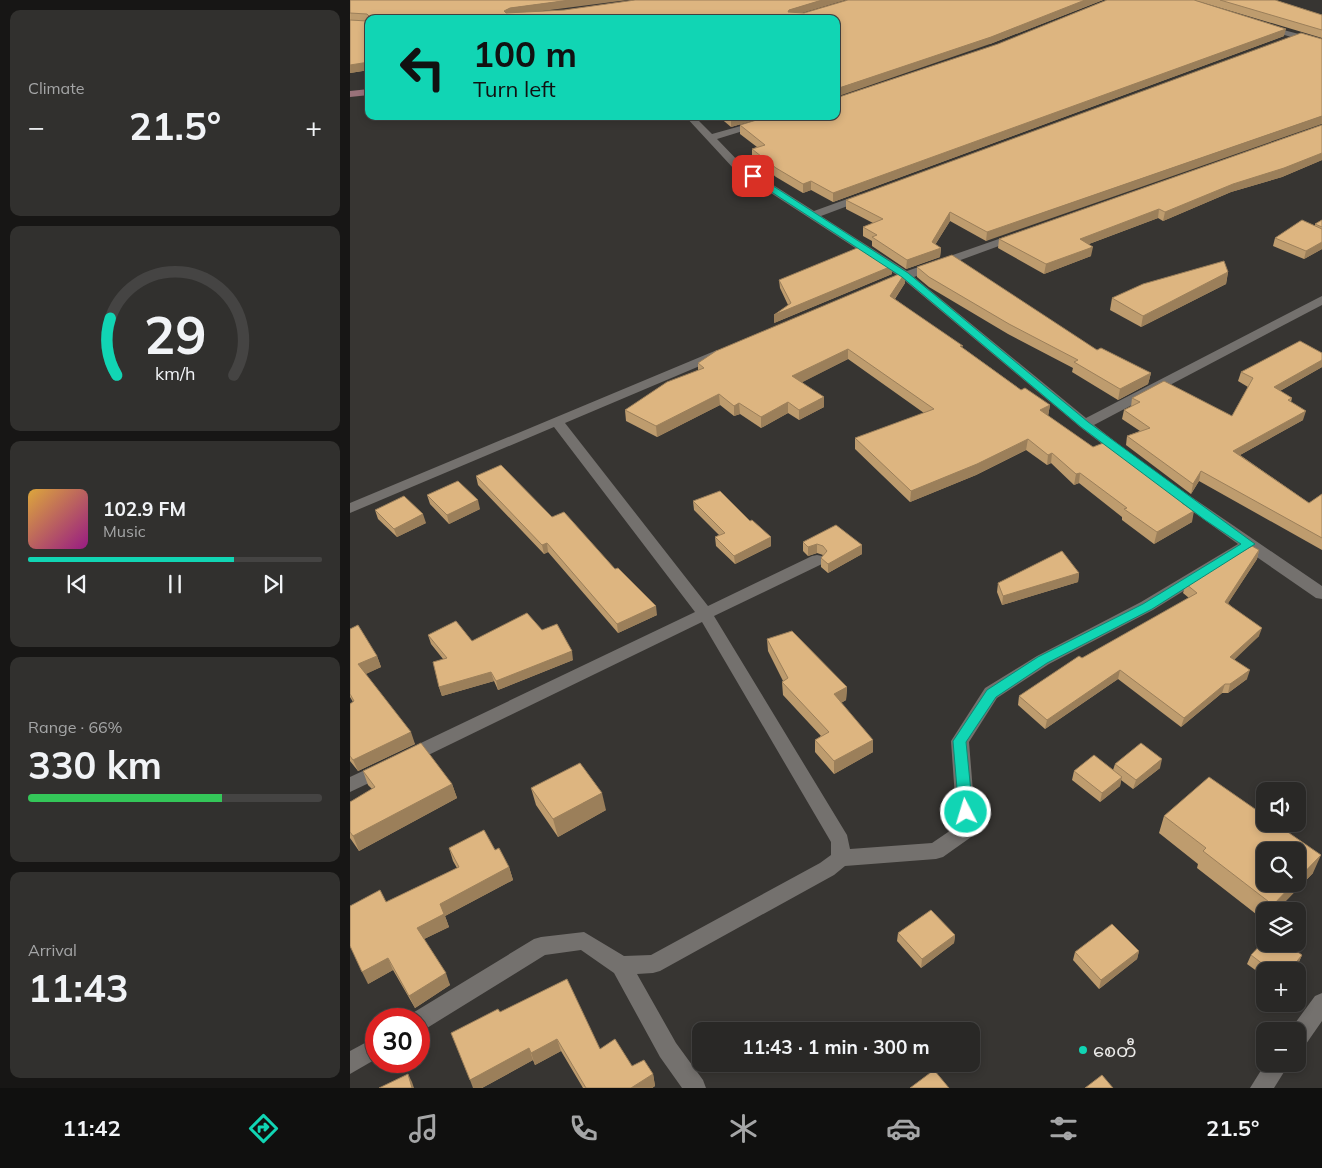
<!DOCTYPE html>
<meta charset="utf-8">
<style>
:root{--surface:#292826;--page:#31302e;--text:#f1f3f6;--muted:#a5a6a7;--line:#454443;--accent:#11d5b4}
body{margin:0;font-family:Mulish,"Noto Sans Myanmar",sans-serif;background:var(--page);color:var(--text);height:100vh;display:flex;flex-direction:column;font-size:19px;white-space:nowrap}
*{box-sizing:border-box;margin:0}
p{font-size:16px;color:var(--muted)}
.icon{flex:none;width:28px;height:28px;fill:none;stroke:currentColor;stroke-width:2;stroke-linecap:round;stroke-linejoin:round}
.map{position:relative;flex:1;overflow:hidden}
.sheet{display:flex;flex-direction:column;gap:10px;padding:10px;background:#171615;width:350px}
.sheet>*{flex:none}
.top-card{position:absolute;left:15px;top:15px;width:475px;height:105px;border-radius:10px;box-shadow:0 2px 8px #0003,0 0 0 1px var(--line);background:#11d5b4;color:#111;overflow:hidden}
.tools{position:absolute;left:906px;top:782px;display:grid;gap:10px}
.tools a{display:grid;place-items:center;width:50px;height:50px;border-radius:10px;background:var(--surface);box-shadow:0 2px 8px #0003,0 0 0 1px var(--line);font-size:25px}
.speed{position:absolute;left:15px;top:1008px;display:flex;gap:10px;font-size:25px;font-weight:700;text-align:center}
.speed>*{display:grid;place-content:center;width:65px;height:65px;border-radius:50%;background:var(--surface);box-shadow:0 2px 8px #0003,0 0 0 1px var(--line);line-height:1}
.speed .limit{border:8px solid #d22;background:#fff;color:#111}
.pin{position:absolute;display:grid;place-items:center;width:42px;height:42px;color:#fff;margin:-21px;border-radius:10px;box-shadow:0 2px 8px #0006}
.me{position:absolute;width:55px;margin:-28px;rotate:355deg;stroke-linejoin:round;filter:drop-shadow(0 0 4px #0008)}
.turn{display:flex;align-items:center;gap:18px;height:105px;padding:0 25px;font-size:22px}
.turn .icon{width:65px;height:65px;stroke-width:2.5}
.turn b{display:block;font-size:35px;line-height:42px}
.big{font-size:38px;font-weight:700;line-height:1.1}
.sheet .tile{flex:1;display:flex;flex-direction:column;justify-content:center;gap:8px;min-width:0;padding:0 18px;border-radius:10px;background:var(--page)}
.sheet .dial{align-items:center;gap:0}
.dial svg{height:130px;overflow:visible;fill:none;stroke:var(--line);stroke-width:7;stroke-linecap:round;text-anchor:middle}
.dial text{fill:var(--text);stroke:none}
.song{display:flex;align-items:center;gap:15px}
.cover{width:60px;height:60px;border-radius:8px;background:linear-gradient(135deg,hsl(40 70% 55%),hsl(310 70% 35%))}
.played{height:5px;border-radius:2px;background:linear-gradient(90deg,var(--accent) 70%,var(--line) 70%)}
.keys{display:flex;justify-content:space-around;direction:ltr}
.heat{display:flex;justify-content:space-between;align-items:center;font-size:28px;direction:ltr}
.charge{height:8px;border-radius:4px;background:linear-gradient(90deg,#34c759 66%,var(--line) 0)}
.trip{position:absolute;left:342px;top:1022px;width:288px;height:50px;border-radius:10px;background:var(--surface);box-shadow:0 2px 8px #0003,0 0 0 1px var(--line);font-weight:700;line-height:50px;text-align:center}
.menu{display:flex;height:80px;justify-content:space-around;align-items:center;background:#10100f;color:var(--muted)}
.menu .icon{width:35px;height:35px}
.menu .current{color:var(--accent)}
.menu b{font-size:22px;color:var(--text)}
main{display:flex;flex:1;min-height:0}
.map>svg:first-child{display:block}
</style>
<main>
<section class="sheet">
<div class="tile"><p>Climate</p>
<div class="heat"><a>−</a><b class="big">21.5°</b><a>+</a></div>
</div>
<div class="tile dial"><svg viewBox="0 0 100 80">
<path d="M14 69A42 42 0 1 1 86 69"/>
<path d="M14 69A42 42 0 0 1 10 34" stroke="#11d5b4"/>
<text x="50" y="56" font-size="32" font-weight="700">29</text>
<text x="50" y="72" font-size="11">km/h</text>
</svg></div>
<div class="tile">
<div class="song"><i class="cover"></i><div><b>102.9 FM</b><p>Music</p></div></div>
<div class="played"></div>
<div class="keys"><svg class="icon" aria-label="previous" viewBox="0 0 24 24"><path d="M18 5L8 12l10 7zM5 5v14"/></svg><svg class="icon" aria-label="pause" viewBox="0 0 24 24"><path d="M8 5v14M16 5v14"/></svg><svg class="icon" aria-label="next" viewBox="0 0 24 24"><path d="M6 5l10 7-10 7zM19 5v14"/></svg></div>
</div>
<div class="tile"><p>Range · 66%</p><b class="big">330 km</b><div class="charge"></div></div>
<div class="tile"><p>Arrival</p><b class="big">11:43</b></div>
</section>
<div class="map">
<svg width="972" height="1088" viewBox="0 0 972 1088">
<rect width="100%" height="100%" fill="#373532"/>
<g fill="none" stroke-linecap="round" stroke-linejoin="round">
<!-- street -->
<g fill="#74716e" fill-rule="evenodd">
<polygon points="914,25 972,40 972,46 914,29"/>
<polygon points="335,116 344,116 362,134 426,116 441,116 367,139 392,165 464,211 511,194 519,194 520,196 519,198 471,216 557,271 663,234 671,234 672,236 671,238 564,277 736,418 968,298 972,296 972,305 744,425 780,453 778,456 768,456 730,427 554,280 536,286 532,285 530,283 532,281 547,275 384,169"/>
<polygon points="367,350 373,354 371,357 215,423 358,606 462,556 467,555 472,556 475,560 472,564 364,616 497,835 500,849 582,843 607,826 601,741 635,688 687,656 791,602 888,544 814,491 812,488 814,485 824,485 972,586 972,599 966,598 898,551 803,610 699,664 647,698 619,742 626,829 624,835 593,857 586,859 495,866 484,875 310,971 303,973 287,974 326,1043 353,1080 356,1088 332,1088 310,1057 264,973 231,950 195,955 77,1028 69,1031 69,1019 59,1019 61,1014 184,939 191,937 234,932 274,956 301,955 470,863 481,855 481,842 352,622 64,762 58,764 52,762 49,757 52,752 345,612 204,427 0,513 0,503"/>
<polygon points="32,762 38,764 41,769 38,774 0,792 0,777"/>
<polygon points="972,993 972,1021 956,1044 948,1047 948,1031 940,1031 940,1030 965,996"/>
<polygon points="26,1037 26,1059 0,1074 0,1051"/>
<polygon points="915,1064 939,1064 924,1088 900,1088"/>
</g>
<!-- secondary -->
<polygon fill="#99727a" fill-rule="evenodd" points="19,89 19,95 0,97 0,91"/>
</g>
<!-- wall -->
<g fill="#be9c6e">
<polygon points="0,0 188,12 454,13 498,0 753,0 640,44 486,19 19,19 19,70 0,73"/>
<polygon points="757,0 925,0 972,15 972,38 844,0 934,36 483,202 461,190 453,193 426,177 402,157 402,149 407,147 390,134 390,125 486,116 648,44"/>
<polygon points="972,39 636,241 600,221 585,245 591,248 590,257 556,269 522,246 522,241 513,236 513,227 523,223 496,209 496,200"/>
<polygon points="368,116 418,116 381,127"/>
<polygon points="972,125 972,160 932,177 881,192 813,221 808,218 739,244 741,256 694,274 648,248 649,239"/>
<polygon points="972,220 972,249 954,259 923,246 925,238 965,226 965,224"/>
<polygon points="542,266 542,274 424,323 438,305 430,288 429,280"/>
<polygon points="567,267 747,350 801,373 798,384 768,400 722,372 723,368 658,334 579,287 567,277"/>
<polygon points="878,272 876,284 791,327 760,310 762,298"/>
<polygon points="555,273 555,283 545,299 671,390 700,405 698,416 743,447 834,504 842,522 804,544 772,520 772,517 729,483 724,485 701,463 697,465 676,450 626,475 560,502 505,449 505,438 574,413 498,359 452,382 474,407 449,420 438,413 411,428 390,414 384,416 370,405 307,437 276,421 275,410 348,370 348,363"/>
<polygon points="972,353 972,367 930,391 942,398 941,402 953,420 890,455 959,503 972,494 972,550 849,481 841,494 776,445 777,436 790,431 772,419 774,410 781,407 782,398 882,416 898,387 888,381 891,372"/>
<polygon points="126,476 202,517 265,569 307,615 268,633 198,552 194,554 128,485"/>
<polygon points="77,495 130,509 99,524 80,504"/>
<polygon points="343,501 400,521 421,537 421,546 385,564 366,546 365,537 369,535 344,510"/>
<polygon points="25,510 76,523 47,537 28,519"/>
<polygon points="453,542 512,545 512,554 478,573 471,567 471,558 473,555 467,553 458,556 453,551"/>
<polygon points="909,550 907,559 878,603 909,636 884,659 897,679 878,693 872,693 831,727 768,679 695,729 668,705 669,696 732,658 839,598 833,593 836,584"/>
<polygon points="729,573 728,582 652,605 647,592 648,583"/>
<polygon points="0,629 27,656 31,667 15,674 65,744 8,771 0,761 0,704 3,702 0,697"/>
<polygon points="192,630 223,660 148,690 144,681 92,696 89,687 93,659 81,644 78,635 122,641"/>
<polygon points="417,639 497,687 496,700 491,703 523,752 484,774 465,752 465,740 471,736 433,695 432,682 433,681 418,651"/>
<polygon points="765,764 810,768 783,789 771,780 770,786 750,802 722,780 724,771 763,770"/>
<polygon points="13,771 102,784 107,798 9,851 0,838 0,802 22,789 18,785"/>
<polygon points="181,788 256,810 208,837 186,805"/>
<polygon points="814,816 963,873 926,911 915,911 915,921 847,868 848,864 809,833"/>
<polygon points="99,848 145,850 159,867 163,880 95,916 99,927 74,939 100,985 65,1008 43,970 18,984 36,902 107,868 103,861"/>
<polygon points="548,933 605,935 604,943 571,968 547,941"/>
<polygon points="789,951 787,959 749,989 723,960 725,952"/>
<polygon points="901,955 952,955 948,964 942,971 915,971 915,977 897,964"/>
<polygon points="150,1012 250,1049 282,1066 303,1074 305,1086 302,1088 233,1088 211,1051 185,1065 183,1060 132,1088 123,1088"/>
</g>
<!-- shaded-wall -->
<g fill="#9b7f5a">
<polygon points="220,0 278,0 161,15 155,19 154,11 160,8"/>
<polygon points="472,0 496,0 439,17 438,12 439,10"/>
<polygon points="735,0 753,0 640,44 486,97 486,89"/>
<polygon points="936,29 934,36 483,202 483,193"/>
<polygon points="19,62 19,70 0,73 0,65"/>
<polygon points="388,116 418,116 381,127 381,118"/>
<polygon points="972,116 972,124 636,241 637,232"/>
<polygon points="972,153 972,160 932,177 881,192 813,221 815,212 883,184"/>
<polygon points="461,181 461,190 453,193 453,184"/>
<polygon points="809,209 808,218 728,248 730,239"/>
<polygon points="600,212 600,221 581,251 591,248 590,257 556,269 557,260 582,242"/>
<polygon points="972,242 972,249 954,259 956,251"/>
<polygon points="743,247 741,256 694,274 696,264"/>
<polygon points="542,266 542,274 424,323 424,315"/>
<polygon points="878,272 876,284 791,327 793,316"/>
<polygon points="555,273 555,283 540,306 540,296"/>
<polygon points="498,349 498,359 443,387 442,376"/>
<polygon points="972,360 972,367 921,396 924,387"/>
<polygon points="801,373 798,384 768,400 770,389"/>
<polygon points="369,394 370,405 307,437 306,426"/>
<polygon points="474,397 474,407 449,420 449,410"/>
<polygon points="438,402 438,413 411,428 411,417"/>
<polygon points="389,403 390,414 384,416 384,406"/>
<polygon points="700,405 698,416 690,410"/>
<polygon points="956,411 953,420 881,460 883,451"/>
<polygon points="678,439 676,450 626,475 560,502 561,491"/>
<polygon points="702,453 701,463 697,465 698,455"/>
<polygon points="851,471 849,481 841,494 843,484"/>
<polygon points="730,473 729,483 724,485 726,474"/>
<polygon points="836,495 834,506 832,503"/>
<polygon points="128,500 130,509 99,524 97,515"/>
<polygon points="844,511 842,522 804,544 807,532"/>
<polygon points="73,514 76,523 47,537 44,529"/>
<polygon points="421,537 421,546 385,564 384,556"/>
<polygon points="197,543 198,552 194,554 192,545"/>
<polygon points="467,544 467,553 458,556 458,547"/>
<polygon points="512,545 512,554 478,573 478,564"/>
<polygon points="909,550 907,559 873,611 875,602"/>
<polygon points="729,573 728,582 652,605 653,596"/>
<polygon points="306,606 307,615 268,633 267,624"/>
<polygon points="912,628 909,636 878,666 880,657"/>
<polygon points="222,651 223,660 148,690 146,681"/>
<polygon points="27,656 31,667 12,676 8,664"/>
<polygon points="770,670 768,679 695,729 697,720"/>
<polygon points="900,670 897,679 878,693 880,684"/>
<polygon points="141,672 144,681 92,696 89,687"/>
<polygon points="875,684 872,693 831,727 834,718"/>
<polygon points="497,687 496,700 484,707 484,694"/>
<polygon points="61,732 65,744 8,771 3,760"/>
<polygon points="523,740 523,752 484,774 484,761"/>
<polygon points="812,759 810,768 783,789 786,780"/>
<polygon points="772,777 770,786 750,802 752,793"/>
<polygon points="102,784 107,798 9,851 3,836"/>
<polygon points="252,793 256,810 208,837 203,819"/>
<polygon points="971,855 963,873 926,911 920,911 923,905 943,884 948,884 948,879"/>
<polygon points="159,867 163,880 95,916 99,927 72,940 67,928 90,904"/>
<polygon points="605,935 604,943 571,968 572,959"/>
<polygon points="789,951 787,959 749,989 751,980"/>
<polygon points="952,955 948,964 942,971 939,971"/>
<polygon points="38,958 43,970 18,984 12,972"/>
<polygon points="96,973 100,985 65,1008 59,996"/>
<polygon points="207,1039 211,1051 185,1065 181,1053"/>
<polygon points="179,1048 183,1060 132,1088 123,1088 120,1080"/>
<polygon points="58,1074 62,1082 64,1088 62,1088"/>
<polygon points="303,1074 305,1086 302,1088 281,1088"/>
</g>
<!-- building -->
<g fill="#ddb580" stroke="#9b7f5a">
<polygon points="0,0 220,0 160,8 154,11 156,13 214,10 285,0 472,0 439,10 438,12 454,13 498,0 735,0 641,37 486,89 486,19 19,19 19,62 0,65 0,20 17,21 19,16 17,14 0,13"/>
<polygon points="757,0 844,0 936,29 483,193 461,181 453,184 426,168 402,149 415,145 390,125 420,116 486,116 486,98 648,44"/>
<polygon points="870,0 925,0 972,15 972,30"/>
<polygon points="951,33 972,39 972,116 637,232 600,212 582,242 591,248 557,260 522,237 527,235 513,227 533,219 496,200"/>
<polygon points="378,116 388,116 381,118"/>
<polygon points="972,125 972,153 934,168 883,184 815,212 809,209 730,239 743,247 696,264 649,239"/>
<polygon points="952,220 972,229 972,242 956,251 925,238"/>
<polygon points="972,220 972,227 965,224"/>
<polygon points="512,246 542,266 424,315 441,303 429,280"/>
<polygon points="602,255 747,350 751,348 801,373 770,389 724,362 728,360 659,324 579,277 567,267"/>
<polygon points="874,261 878,272 793,316 762,298 793,284"/>
<polygon points="554,272 555,273 540,296 613,346 610,346 671,390 675,388 700,405 690,410 743,447 761,440 836,495 832,503 844,511 807,532 774,509 777,508 730,473 726,474 702,453 698,455 678,439 627,464 561,491 505,438 584,409 498,349 442,376 474,397 449,410 438,402 411,417 389,403 384,406 369,394 306,426 275,410 317,382 354,368 348,363 366,351"/>
<polygon points="950,341 972,353 972,360 924,387 942,398 938,400 956,411 883,451 959,503 972,494 972,538 851,471 843,484 777,436 800,428 774,410 790,402 782,398 814,381 882,416 903,378 891,372"/>
<polygon points="151,465 202,517 214,512 265,569 268,568 306,606 267,624 197,543 192,545 126,476"/>
<polygon points="108,481 128,500 97,515 77,495"/>
<polygon points="370,491 400,521 402,520 421,537 384,556 365,537 375,533 343,501"/>
<polygon points="54,496 73,514 44,529 25,510"/>
<polygon points="486,525 512,545 478,564 471,558 477,551 473,546 467,544 458,547 453,542"/>
<polygon points="902,546 909,550 875,602 912,628 880,657 900,670 880,684 875,684 834,718 770,670 697,720 669,696 729,656 732,658 847,593 836,584"/>
<polygon points="712,551 729,573 653,596 648,583"/>
<polygon points="177,613 192,630 207,624 222,651 146,681 141,672 89,687 83,662 97,658 78,635 106,621 122,641"/>
<polygon points="8,625 27,656 8,664 61,732 3,760 0,756 0,704 4,701 0,694 0,629"/>
<polygon points="442,631 497,687 484,694 523,740 484,761 465,740 479,732 432,682 438,678 417,639"/>
<polygon points="71,743 102,784 3,836 0,832 0,802 25,787 13,771"/>
<polygon points="791,743 812,759 786,780 765,764"/>
<polygon points="744,755 772,777 752,793 724,771"/>
<polygon points="230,763 252,793 203,819 181,788"/>
<polygon points="859,777 915,816 915,824 926,824 971,855 948,879 948,851 915,851 915,884 943,884 923,905 853,851 856,848 814,816"/>
<polygon points="134,830 145,850 149,848 159,867 90,904 94,914 67,928 96,973 59,996 38,958 12,972 0,946 0,906 30,890 36,902 109,867 99,848"/>
<polygon points="581,910 605,935 572,959 548,933"/>
<polygon points="762,924 789,951 751,980 725,952"/>
<polygon points="915,940 915,944 936,944 952,955 939,971 922,971 901,955"/>
<polygon points="217,979 250,1049 265,1039 282,1066 294,1060 303,1074 281,1088 236,1088 207,1039 181,1053 179,1048 120,1080 101,1033 148,1009 150,1012"/>
<polygon points="584,1070 599,1088 560,1088"/>
<polygon points="58,1074 62,1088 29,1088"/>
<polygon points="752,1075 763,1088 735,1088"/>
</g>
<!-- route -->
<polygon fill="#11d5b4" stroke="#0b8a75" points="400,175 406,175 558,273 738,422 905,544 802,609 697,663 646,697 616,742 623,812 621,816 616,817 611,816 609,812 603,741 637,690 688,657 793,604 891,544 855,520 731,427 552,277 400,178"/>
<!-- markers -->
<circle fill="#11d5b4" stroke="#373532" stroke-width="2" cx="733" cy="1050" r="5"/>
<g text-anchor="middle" dominant-baseline="central" stroke-width="5" stroke-linejoin="round" paint-order="stroke">
<!-- near-poi labels -->
<g font-size="18" fill="#ebeae8" stroke="#373532" text-anchor="start">
<text x="743" y="1050">စေတီ</text>
</g>
</g>
</svg>
<div class="tools">
<a><svg class="icon" aria-label="sound" viewBox="0 0 24 24"><path d="M4 9h4l5-4v14l-5-4H4zM17 9q2 3 0 6"/></svg></a>
<a><svg class="icon" aria-label="search" viewBox="0 0 24 24"><circle cx="10" cy="10" r="6"/><path d="M15 15l6 6"/></svg></a>
<a><svg class="icon" aria-label="layers" viewBox="0 0 24 24"><path d="M12 4l9 5-9 5-9-5zM3 14l9 5 9-5"/></svg></a>
<a>+</a>
<a>−</a>
</div>
<div class="speed"><div class="limit">30</div></div>
<div class="pin" style="left:403px;top:176px;background:#d93025"><svg class="icon" aria-label="arrive" viewBox="0 0 24 24"><path d="M6 21V4h12l-3 4 3 4H6"/></svg></div>
<svg class="me" style="left:616px;top:812px" viewBox="-20 -20 40 40"><circle r="17" fill="#11d5b4" stroke="#fff" stroke-width="3"/><path d="M0-11L8 9 0 5-8 9z" fill="#fff"/></svg>
<div class="trip">11:43 · 1 min · 300 m</div>
<div class="top-card">
<div class="turn"><svg class="icon" aria-label="left" viewBox="0 0 24 24"><path d="M17 20v-9H6M10 6l-5 5 5 5"/></svg><div><b>100 m</b>Turn left</div></div>
</div>
</div>
</main>
<nav class="menu">
<b>11:42</b>
<svg class="icon current" aria-label="directions" viewBox="0 0 24 24"><path d="M12 3l9 9-9 9-9-9zM9 14v-3h6M13 9l2 2-2 2"/></svg>
<svg class="icon" aria-label="music" viewBox="0 0 24 24"><path d="M9 18V5l10-2v13"/><circle cx="6" cy="18" r="3"/><circle cx="16" cy="16" r="3"/></svg>
<svg class="icon" aria-label="phone" viewBox="0 0 24 24"><path d="M5 4h4l2 5-3 2q2 4 5 5l2-3 5 2v4C11 20 4 13 5 4z"/></svg>
<svg class="icon" aria-label="climate" viewBox="0 0 24 24"><path d="M12 3v18M4 7l16 10M4 17L20 7"/></svg>
<svg class="icon" aria-label="car" viewBox="0 0 24 24"><path d="M5 17H2v-5l4-1 3-4h7l3 4 3 1v5h-3M9 17h6M6 11h13"/><circle cx="7" cy="17" r="2"/><circle cx="17" cy="17" r="2"/></svg>
<svg class="icon" aria-label="filters" viewBox="0 0 24 24"><path d="M4 7h16M4 17h16"/><circle cx="9" cy="7" r="2"/><circle cx="15" cy="17" r="2"/></svg>
<b>21.5°</b>
</nav>
